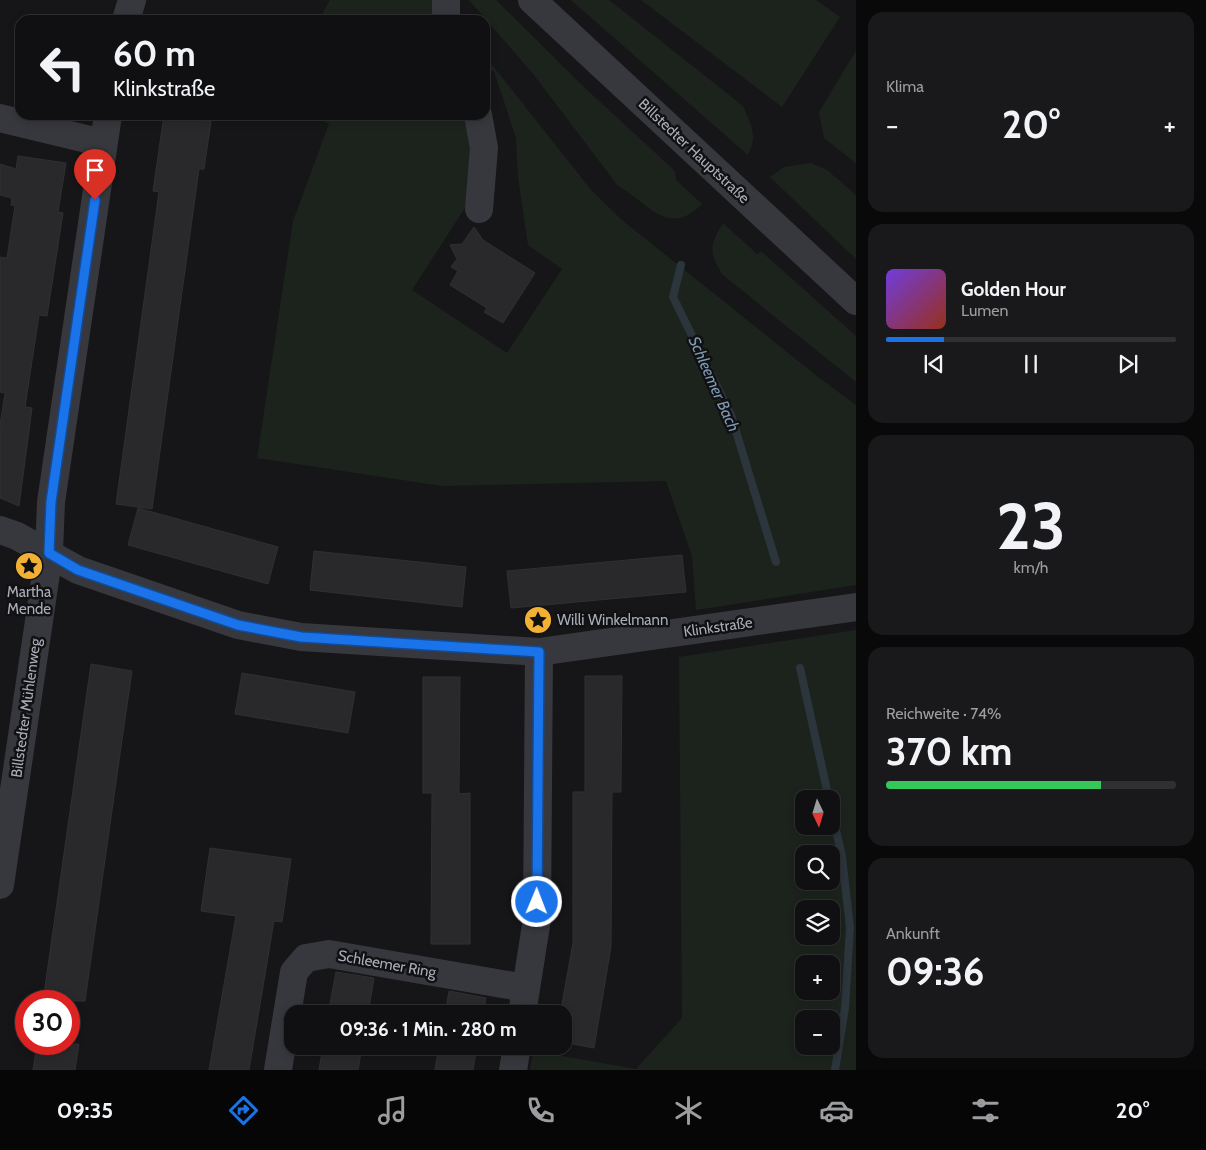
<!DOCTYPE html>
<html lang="de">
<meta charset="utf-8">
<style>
:root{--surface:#101012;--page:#19191b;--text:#f1f3f6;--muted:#9c9d9f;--line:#303032;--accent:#1a73e8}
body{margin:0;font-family:Cabin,sans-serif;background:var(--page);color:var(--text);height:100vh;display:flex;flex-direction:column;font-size:19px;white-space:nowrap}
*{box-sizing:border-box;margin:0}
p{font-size:16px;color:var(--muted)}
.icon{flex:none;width:28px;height:28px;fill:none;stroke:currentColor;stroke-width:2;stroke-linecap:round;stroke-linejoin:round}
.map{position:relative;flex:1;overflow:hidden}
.panel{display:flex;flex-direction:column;gap:12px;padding:12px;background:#09090a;width:350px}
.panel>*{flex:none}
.top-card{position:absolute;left:15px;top:15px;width:475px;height:105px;border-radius:15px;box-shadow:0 2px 8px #0003,0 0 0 1px var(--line);background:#101012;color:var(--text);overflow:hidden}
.needle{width:32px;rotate:176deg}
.fabs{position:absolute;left:795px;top:790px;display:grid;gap:10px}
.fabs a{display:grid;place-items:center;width:45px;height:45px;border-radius:10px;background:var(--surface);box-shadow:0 2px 8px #0003,0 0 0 1px var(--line);font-size:25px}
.speed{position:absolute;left:15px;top:990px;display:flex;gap:10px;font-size:25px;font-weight:700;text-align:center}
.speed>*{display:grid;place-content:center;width:65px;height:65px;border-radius:50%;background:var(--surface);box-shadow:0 2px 8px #0003,0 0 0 1px var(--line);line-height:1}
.speed .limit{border:8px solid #d22;background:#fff;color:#111}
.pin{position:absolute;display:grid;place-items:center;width:42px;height:42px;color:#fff;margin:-51px -21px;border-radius:50% 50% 50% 0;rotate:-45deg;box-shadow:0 0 5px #0007}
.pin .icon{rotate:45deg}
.me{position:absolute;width:55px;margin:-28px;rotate:1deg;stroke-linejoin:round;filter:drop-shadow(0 0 4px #0008)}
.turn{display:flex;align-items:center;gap:18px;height:105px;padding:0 15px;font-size:22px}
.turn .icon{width:65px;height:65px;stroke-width:2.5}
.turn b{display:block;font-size:35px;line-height:42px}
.big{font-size:38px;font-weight:700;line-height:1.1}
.panel .tile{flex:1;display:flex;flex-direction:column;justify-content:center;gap:8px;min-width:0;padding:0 18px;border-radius:15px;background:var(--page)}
.panel .dial{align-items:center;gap:0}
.dial b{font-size:65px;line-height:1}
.song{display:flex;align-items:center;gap:15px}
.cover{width:60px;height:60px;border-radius:8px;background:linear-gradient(135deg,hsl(260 70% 55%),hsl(10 70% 35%))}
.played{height:5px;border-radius:2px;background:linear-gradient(90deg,var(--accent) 20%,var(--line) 20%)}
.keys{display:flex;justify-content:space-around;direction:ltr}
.heat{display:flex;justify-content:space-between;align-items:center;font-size:28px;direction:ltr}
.charge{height:8px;border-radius:4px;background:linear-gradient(90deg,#34c759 74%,var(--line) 0)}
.trip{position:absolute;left:284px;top:1005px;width:288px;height:50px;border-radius:15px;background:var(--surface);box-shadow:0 2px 8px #0003,0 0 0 1px var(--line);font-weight:700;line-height:50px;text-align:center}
.menu{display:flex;height:80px;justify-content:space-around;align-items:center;background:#060607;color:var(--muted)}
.menu .icon{width:35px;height:35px}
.menu .on{color:var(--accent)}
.menu b{font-size:22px;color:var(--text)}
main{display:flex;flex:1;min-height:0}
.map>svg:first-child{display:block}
</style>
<main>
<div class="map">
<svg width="856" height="1070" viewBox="0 0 856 1070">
<rect width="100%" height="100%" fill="#161618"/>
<!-- green -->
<g fill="#1c231d" fill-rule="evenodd">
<polygon points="330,0 437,0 438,20 319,20"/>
<path d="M469 0H496L586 89 675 171 676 180 702 204C668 239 648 202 618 186L534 75Z"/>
<path d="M571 0H609L743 106C751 125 758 135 748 155Z"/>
<polygon points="641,0 816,0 840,17 782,107"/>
<polygon points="856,51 856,163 824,138 819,112"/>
<polygon points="485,56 592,191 622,220 822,380 856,405 856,585 696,610 692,556 666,481 442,486 257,458 293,221 329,124 313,115 464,115 472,139 470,200 412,290 507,353 562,269 528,245 518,177 516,138 494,71 485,69"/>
<polygon points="811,163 827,170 856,195 856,259 770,177 784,167"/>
<path d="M723 223 757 254 762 252 856 336V382L723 275C708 252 710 245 723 223Z"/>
<path d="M856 630V1070H530L533 1051 636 1069 682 1018 679 657ZM804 799H831V826H804ZM804 854H831V881H804ZM804 909H831V936H804ZM804 964H831V991H804ZM804 1019H831V1046H804Z"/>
</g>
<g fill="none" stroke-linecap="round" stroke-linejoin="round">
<!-- stream -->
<g stroke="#2c353c" stroke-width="8">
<polyline points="681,265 673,297 731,415 776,562"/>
<polyline points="800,668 829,799"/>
<polyline points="831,808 842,857 850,928 845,1008 835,1070"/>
</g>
</g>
<!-- building -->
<g fill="#29292c" stroke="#303034">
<polygon points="164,115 207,115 206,121 211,121 204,169 199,169 152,509 116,504 159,192 153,191"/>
<polygon points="18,156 66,163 58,212 63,213 47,316 39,315 25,407 32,408 19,506 0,498 0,425 5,393 0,392 0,257 7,258 15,206 11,205 12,198 0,195 0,164 16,169"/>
<polygon points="474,227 483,240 535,273 503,323 484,312 487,308 450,285 458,271 451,267 457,259 450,245 462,244"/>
<polygon points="138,508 278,547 268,584 128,545"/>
<polygon points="314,551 466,567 462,607 310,590"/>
<polygon points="682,555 686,592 511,608 507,571"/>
<polygon points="91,664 132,671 124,726 85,1001 43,1001"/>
<polygon points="242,673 355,692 348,733 235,714"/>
<polygon points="585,676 622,676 621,792 612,792 611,947 594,1048 562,1042 562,1004 573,943 573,792 585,792"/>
<polygon points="423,677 460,677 459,794 470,793 470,944 431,944 432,793 423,793"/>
<polygon points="210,848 291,859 282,922 274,921 249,1070 209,1070 236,916 201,911"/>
<polygon points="336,972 374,978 368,1014 328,1014"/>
<polygon points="449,991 486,998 483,1014 445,1014"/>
<polygon points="37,1044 79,1044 75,1070 33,1070"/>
<polygon points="323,1046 362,1046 358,1070 319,1070"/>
<polygon points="439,1046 477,1046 473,1070 435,1070"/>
</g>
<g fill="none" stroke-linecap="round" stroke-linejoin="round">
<!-- minor -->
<g stroke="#37383d" stroke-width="28">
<polyline points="446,0 446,20"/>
<polyline points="532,0 856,301"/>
<polyline points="126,20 132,0"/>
<polyline points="478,115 484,148 479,209"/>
<polyline points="0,118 103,143"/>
<polyline points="0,530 17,536 78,570 238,625 301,637 539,652 856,607"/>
<polyline points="0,885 49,553 51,502 108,115"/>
<polyline points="522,1014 537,919 539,652"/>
<polyline points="278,1070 294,972 306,958 329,954 525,988"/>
<polyline points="513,1070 517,1046"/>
</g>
</g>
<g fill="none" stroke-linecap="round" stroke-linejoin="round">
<defs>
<polyline id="route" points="95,200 51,502 49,553 78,570 238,625 301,637 539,652 537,902"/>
</defs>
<!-- route casing -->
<use href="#route" stroke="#114b97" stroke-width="12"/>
<!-- route -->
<use href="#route" stroke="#1a73e8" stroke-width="9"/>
</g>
<!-- icons -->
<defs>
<symbol id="sight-disc" viewBox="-11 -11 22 22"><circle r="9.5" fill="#f2b134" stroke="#111113"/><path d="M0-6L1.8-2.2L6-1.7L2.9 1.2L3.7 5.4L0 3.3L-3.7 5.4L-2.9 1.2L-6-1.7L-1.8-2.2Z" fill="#111"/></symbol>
</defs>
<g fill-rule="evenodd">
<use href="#sight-disc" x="13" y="550" width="32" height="32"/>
<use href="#sight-disc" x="522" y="604" width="32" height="32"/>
</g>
<g text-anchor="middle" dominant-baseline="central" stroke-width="5" stroke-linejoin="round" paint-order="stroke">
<!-- street labels -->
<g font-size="15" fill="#a8adb8" stroke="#111113">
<text transform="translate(694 151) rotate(43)">Billstedter Hauptstraße</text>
<text transform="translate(718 627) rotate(-8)">Klinkstraße</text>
<text transform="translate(26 708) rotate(-82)">Billstedter Mühlenweg</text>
<text transform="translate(387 964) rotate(10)">Schleemer Ring</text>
</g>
<!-- poi labels -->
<g font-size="15" fill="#a8adb8" stroke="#111113">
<text x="29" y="592">Martha<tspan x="29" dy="17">Mende</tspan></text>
<text x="557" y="620" text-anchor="start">Willi Winkelmann</text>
</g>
<!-- water labels -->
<g font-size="16" font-style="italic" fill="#7f9bb3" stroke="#111113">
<text transform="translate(714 384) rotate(66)">Schleemer Bach</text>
</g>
</g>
</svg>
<div class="fabs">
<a><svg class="needle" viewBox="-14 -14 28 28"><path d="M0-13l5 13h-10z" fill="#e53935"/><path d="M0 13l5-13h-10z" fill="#9c9d9f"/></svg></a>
<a><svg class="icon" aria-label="search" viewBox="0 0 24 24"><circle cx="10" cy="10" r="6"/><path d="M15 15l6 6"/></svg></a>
<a><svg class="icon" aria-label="layers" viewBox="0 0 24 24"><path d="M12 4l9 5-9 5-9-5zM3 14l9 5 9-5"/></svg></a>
<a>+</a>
<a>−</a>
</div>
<div class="speed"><div class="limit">30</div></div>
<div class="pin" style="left:95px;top:200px;background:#d93025"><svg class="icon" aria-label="arrive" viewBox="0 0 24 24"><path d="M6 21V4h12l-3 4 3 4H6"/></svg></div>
<svg class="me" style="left:537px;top:902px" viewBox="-20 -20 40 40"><circle r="17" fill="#1a73e8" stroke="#fff" stroke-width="3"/><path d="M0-11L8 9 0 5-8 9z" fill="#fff"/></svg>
<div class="trip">09:36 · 1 Min. · 280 m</div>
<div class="top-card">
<div class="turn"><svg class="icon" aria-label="left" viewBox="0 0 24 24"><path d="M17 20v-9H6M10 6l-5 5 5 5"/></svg><div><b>60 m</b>Klinkstraße</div></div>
</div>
</div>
<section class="panel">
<div class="tile"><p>Klima</p>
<div class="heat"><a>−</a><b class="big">20°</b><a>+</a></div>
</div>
<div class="tile">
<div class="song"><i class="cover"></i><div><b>Golden Hour</b><p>Lumen</p></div></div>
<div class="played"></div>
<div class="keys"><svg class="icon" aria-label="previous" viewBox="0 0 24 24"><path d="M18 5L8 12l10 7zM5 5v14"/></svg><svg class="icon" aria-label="pause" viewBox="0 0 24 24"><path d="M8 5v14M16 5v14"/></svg><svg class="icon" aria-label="next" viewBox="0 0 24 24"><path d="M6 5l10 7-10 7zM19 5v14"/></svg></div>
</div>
<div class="tile dial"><b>23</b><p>km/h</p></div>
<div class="tile"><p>Reichweite · 74%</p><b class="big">370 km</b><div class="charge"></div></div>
<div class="tile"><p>Ankunft</p><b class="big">09:36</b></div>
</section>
</main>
<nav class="menu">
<b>09:35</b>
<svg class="icon on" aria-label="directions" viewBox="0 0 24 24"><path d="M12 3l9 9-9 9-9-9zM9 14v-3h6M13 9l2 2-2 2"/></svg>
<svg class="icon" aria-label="music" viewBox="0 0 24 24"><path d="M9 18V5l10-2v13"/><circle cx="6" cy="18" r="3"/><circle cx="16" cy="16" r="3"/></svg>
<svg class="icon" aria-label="phone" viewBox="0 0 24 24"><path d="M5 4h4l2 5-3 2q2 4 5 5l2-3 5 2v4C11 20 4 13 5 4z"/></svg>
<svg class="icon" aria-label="climate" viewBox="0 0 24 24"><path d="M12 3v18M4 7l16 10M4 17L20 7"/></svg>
<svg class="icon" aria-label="car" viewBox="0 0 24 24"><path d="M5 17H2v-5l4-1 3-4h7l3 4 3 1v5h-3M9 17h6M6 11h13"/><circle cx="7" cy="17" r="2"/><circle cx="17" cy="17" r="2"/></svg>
<svg class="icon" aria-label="filters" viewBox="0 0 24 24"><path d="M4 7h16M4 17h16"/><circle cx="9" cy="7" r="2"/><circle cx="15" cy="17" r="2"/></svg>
<b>20°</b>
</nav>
